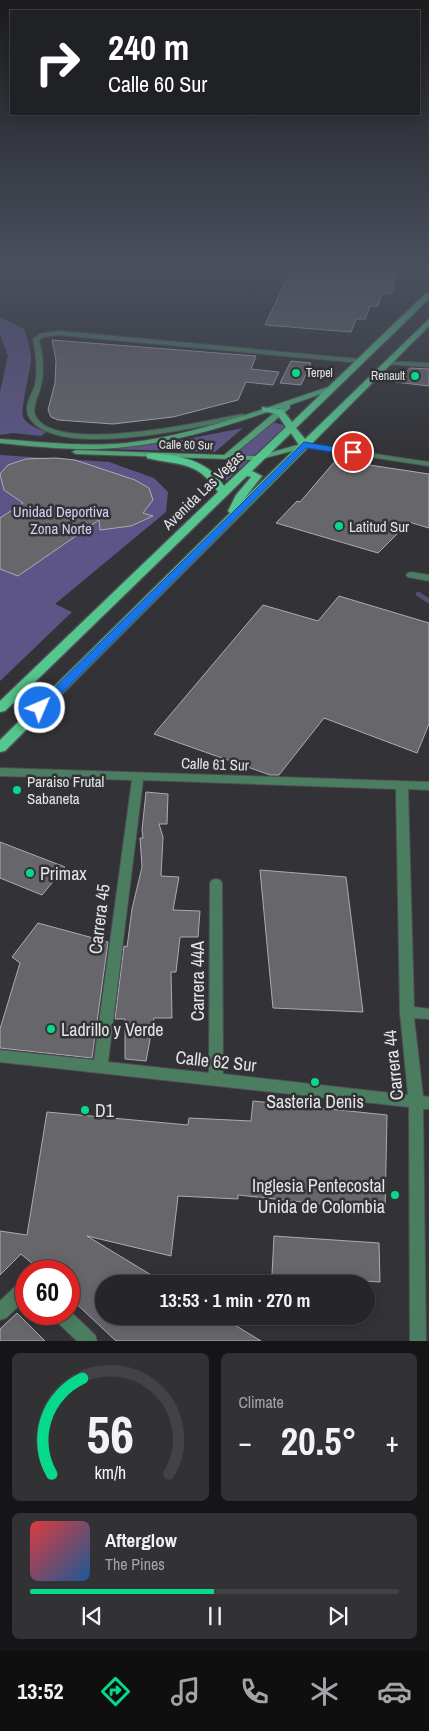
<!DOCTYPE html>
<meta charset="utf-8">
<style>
:root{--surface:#262629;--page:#323235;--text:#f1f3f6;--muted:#a4a5a8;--line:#424346;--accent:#07d98b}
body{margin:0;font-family:"Archivo Narrow",sans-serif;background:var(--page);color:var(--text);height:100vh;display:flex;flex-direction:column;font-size:19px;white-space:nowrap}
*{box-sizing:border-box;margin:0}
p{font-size:16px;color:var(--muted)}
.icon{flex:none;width:28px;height:28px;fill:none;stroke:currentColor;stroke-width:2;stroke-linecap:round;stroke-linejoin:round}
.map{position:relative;height:1341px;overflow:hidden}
.panel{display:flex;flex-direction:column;gap:12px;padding:12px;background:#151517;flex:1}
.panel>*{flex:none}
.guide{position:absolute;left:10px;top:10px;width:410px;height:105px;border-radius:0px;box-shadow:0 2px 12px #0003,0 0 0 1px var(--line);background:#202124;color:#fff;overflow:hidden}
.speed{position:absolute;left:15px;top:1260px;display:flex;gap:10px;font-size:25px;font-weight:700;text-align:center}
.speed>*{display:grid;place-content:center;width:65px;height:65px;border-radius:50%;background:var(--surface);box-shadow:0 2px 12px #0003,0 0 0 1px var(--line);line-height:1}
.speed .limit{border:8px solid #d22;background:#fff;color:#111}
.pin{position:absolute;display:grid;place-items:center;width:42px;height:42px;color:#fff;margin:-21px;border:2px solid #fff;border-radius:50%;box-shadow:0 1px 5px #0007}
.me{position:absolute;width:55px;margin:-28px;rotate:45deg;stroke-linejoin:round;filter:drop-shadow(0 0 4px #0008)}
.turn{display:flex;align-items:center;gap:18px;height:105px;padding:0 15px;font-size:22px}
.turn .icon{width:65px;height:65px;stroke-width:2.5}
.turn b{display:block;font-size:35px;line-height:42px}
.big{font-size:38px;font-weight:700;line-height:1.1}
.panel .widget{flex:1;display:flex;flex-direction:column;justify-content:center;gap:8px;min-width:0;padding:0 18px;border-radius:8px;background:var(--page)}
.panel .dial{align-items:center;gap:0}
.dial svg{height:130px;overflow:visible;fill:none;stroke:var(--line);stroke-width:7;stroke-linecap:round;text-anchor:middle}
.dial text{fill:var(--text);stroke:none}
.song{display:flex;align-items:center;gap:15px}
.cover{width:60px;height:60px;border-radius:8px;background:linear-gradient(135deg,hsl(0 70% 55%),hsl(210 70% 35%))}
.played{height:5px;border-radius:2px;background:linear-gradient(90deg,var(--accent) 50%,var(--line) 50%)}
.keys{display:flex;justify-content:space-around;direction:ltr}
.heat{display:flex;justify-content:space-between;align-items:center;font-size:28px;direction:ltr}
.panel .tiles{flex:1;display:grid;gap:12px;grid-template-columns:1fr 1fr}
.widget:last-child{grid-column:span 2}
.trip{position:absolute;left:95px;top:1275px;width:280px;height:50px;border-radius:25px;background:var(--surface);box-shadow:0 2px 12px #0003,0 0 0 1px var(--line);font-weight:700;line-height:50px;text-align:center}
.tab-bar{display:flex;height:80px;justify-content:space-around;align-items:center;background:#0f0f10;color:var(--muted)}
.tab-bar .icon{width:35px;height:35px}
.tab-bar .on{color:var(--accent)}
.tab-bar b{font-size:22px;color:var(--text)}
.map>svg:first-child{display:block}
</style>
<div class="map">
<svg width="429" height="1341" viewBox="0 0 429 1341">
<rect width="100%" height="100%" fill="#333337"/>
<!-- green -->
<g fill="#5d5587">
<path d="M0 317 24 329C27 339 31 349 31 360 30 372 20 412 23 417 27 425 39 429 46 432L41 436 13 433 0 435V392L8 356 0 335Z"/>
<polygon points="272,422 287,426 226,481 219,469"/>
<polygon points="243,428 215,452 106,449 172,442"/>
<polygon points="0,455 109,462 154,478 168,492 166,512 55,604 72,612 0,681"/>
</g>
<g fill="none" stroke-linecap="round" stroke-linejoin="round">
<!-- stream -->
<polyline stroke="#594d74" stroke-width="4.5" points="418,594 429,601"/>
</g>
<!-- building -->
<g fill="#67666b" stroke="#acabb1">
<polygon points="292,268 380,268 398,269 391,294 382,293 378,306 370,306 365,319 356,319 351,332 265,325"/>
<polygon points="52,340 256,356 251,369 279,372 273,385 246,382 238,400 173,417 113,424 58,420 51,417 48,410 55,383 56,360"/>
<polygon points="291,361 311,363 301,385 280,383"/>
<polygon points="410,368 429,369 429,386 395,382"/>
<polygon points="56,458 75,460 135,480 149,488 153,500 143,513 153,516 131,526 100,530 99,520 18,576 0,569 0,518 23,503 4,490 0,474 8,465 26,459"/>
<polygon points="336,460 429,474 429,528 409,522 378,553 276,523 297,501 300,502"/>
<polygon points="339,596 429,623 429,724 417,753 324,718 279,775 270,775 154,734 263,605 318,621"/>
<polygon points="146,792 168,794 167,824 159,824 163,837 161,876 179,877 173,910 200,911 198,937 180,937 176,972 171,972 172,1018 154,1018 146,1061 125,1059 125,1019 115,1019 124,946 127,947 132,909 142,867 140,838 143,838 142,830"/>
<polygon points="0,842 65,867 42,895 0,878"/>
<polygon points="260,870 346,877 363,1012 273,1008"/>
<polygon points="38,923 108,942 92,1058 0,1048 0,1029 20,963 12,957"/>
<polygon points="253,1101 387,1115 385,1211 238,1195 238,1199 178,1196 171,1256 87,1236 166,1284 104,1284 104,1316 220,1316 261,1341 116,1341 69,1297 69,1271 41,1271 21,1254 0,1275 0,1231 27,1235 47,1112 188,1125 189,1118 251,1121"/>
<polygon points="274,1236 379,1243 380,1282 272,1275"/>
<polygon points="17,1313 45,1341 0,1341 0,1329"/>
</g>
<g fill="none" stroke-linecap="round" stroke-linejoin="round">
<defs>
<g id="minor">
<path d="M59 331 360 359 363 361 360 363 59 335 44 337 39 340C43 355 45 373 40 389 38 397 32 407 35 415 53 456 207 421 242 414L246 416 242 418C200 427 54 461 29 417 23 407 32 394 35 385 38 370 36 354 33 339L40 334Z"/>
<polygon points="386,361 429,363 429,367 384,364 383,363"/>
<polygon points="301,443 429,462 429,466 304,447 301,447"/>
<polygon points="411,572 429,575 429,581 408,577 406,575 408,573"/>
<path d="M0 768 429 782V790L408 789 414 1007 429 1009V1019L414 1018 423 1096 429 1097V1109H423L426 1341H410L409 1107 0 1062V1050L94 1060 132 780 0 776ZM143 780 396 789 400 1012 408 1095 223 1074 222 883 220 880 216 879 212 880 210 883 209 1073 108 1062Z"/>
<polygon points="26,1280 26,1299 6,1318 0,1320 0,1301 20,1282"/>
<polygon points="69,1310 95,1335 97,1341 77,1341 55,1320 53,1314 69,1314"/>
</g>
<path id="secondary" d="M328 387 335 389 290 405V408L233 455 258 456 304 443H307V447L258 460 76 454 72 452 76 450 224 455 280 408C229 425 178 442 125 447 84 452 41 447 0 443V439C42 442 84 447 126 443 196 435 262 409 328 387Z"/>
<path id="primary" d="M426 293H429V299L296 428 305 439 429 319V326L5 751 0 752V740L230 513 228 511 236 495 251 477 247 476 5 711 0 712V701L218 492C197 460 179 466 147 458V454C153 453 160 454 167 455 191 458 211 465 224 486L286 427 277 414 262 411V407L283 410 292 422ZM291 433 299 445 244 499 262 476 252 471Z"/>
</defs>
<!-- minor casing -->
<use href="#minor" stroke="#4f4f53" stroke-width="2"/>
<!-- secondary casing -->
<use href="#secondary" stroke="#4f4f53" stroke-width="2"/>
<!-- primary casing -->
<use href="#primary" stroke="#4f4f53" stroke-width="3"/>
<!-- minor -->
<use href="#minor" fill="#4b7d61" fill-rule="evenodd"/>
<!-- secondary -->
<use href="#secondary" fill="#52a67a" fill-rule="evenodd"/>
<!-- primary -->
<use href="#primary" fill="#55c68d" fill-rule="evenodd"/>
</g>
<!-- sky -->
<linearGradient id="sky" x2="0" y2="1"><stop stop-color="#1c1c1e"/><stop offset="0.59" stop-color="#4a505e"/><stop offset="1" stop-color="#4a505e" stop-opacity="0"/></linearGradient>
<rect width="429" height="456" fill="url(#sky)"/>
<!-- route -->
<polygon fill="#1a73e8" stroke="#114b97" points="304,442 353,450 357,452 353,455 306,448 44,711 36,711 36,706"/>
<!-- markers -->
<g fill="#07d98b" stroke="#333337" stroke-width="2">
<circle cx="296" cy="373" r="5"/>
<circle cx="415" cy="376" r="5"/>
<circle cx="339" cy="526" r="5"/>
<circle cx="17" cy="790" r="5"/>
<circle cx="30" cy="873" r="5"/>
<circle cx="51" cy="1029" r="5"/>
<circle cx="315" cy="1082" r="5"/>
<circle cx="85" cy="1110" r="5"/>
<circle cx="395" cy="1195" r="5"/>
</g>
<g text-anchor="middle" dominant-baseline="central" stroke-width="5" stroke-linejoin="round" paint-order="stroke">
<!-- far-poi labels -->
<g font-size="12" fill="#e5e5e8" stroke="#333337" text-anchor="start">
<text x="306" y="373">Terpel</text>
<text x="405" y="376" text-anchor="end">Renault</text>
</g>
<!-- far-street labels -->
<g font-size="12" fill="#e5e5e8" stroke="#333337">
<text transform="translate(186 445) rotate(1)">Calle 60 Sur</text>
</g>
<!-- street labels -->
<g font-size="15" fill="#e5e5e8" stroke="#333337">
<text transform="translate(203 490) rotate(-44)">Avenida Las Vegas</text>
<text transform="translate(215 764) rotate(2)">Calle 61 Sur</text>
</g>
<!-- park labels -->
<g font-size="15" fill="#d3cff4" stroke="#333337">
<text x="61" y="511">Unidad Deportiva<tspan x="61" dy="17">Zona Norte</tspan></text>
</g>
<!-- poi labels -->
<g font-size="15" fill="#e5e5e8" stroke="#333337" text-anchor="start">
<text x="349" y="526">Latitud Sur</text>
<text x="27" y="781">Paraiso Frutal<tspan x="27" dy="17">Sabaneta</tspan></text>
</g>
<!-- near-poi labels -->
<g font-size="18" fill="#e5e5e8" stroke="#333337" text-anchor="start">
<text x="40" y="873">Primax</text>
<text x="61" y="1029">Ladrillo y Verde</text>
<text x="315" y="1101" text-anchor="middle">Sasteria Denis</text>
<text x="95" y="1110">D1</text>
<text x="385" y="1185" text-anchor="end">Inglesia Pentecostal<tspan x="385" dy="21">Unida de Colombia</tspan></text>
</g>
<!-- near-street labels -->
<g font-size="18" fill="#e5e5e8" stroke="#333337">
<text transform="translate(99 919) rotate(-83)">Carrera 45</text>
<text transform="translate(197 981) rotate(-90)">Carrera 44A</text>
<text transform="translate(216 1061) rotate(6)">Calle 62 Sur</text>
<text transform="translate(393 1065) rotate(-96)">Carrera 44</text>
</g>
</g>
</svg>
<div class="speed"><div class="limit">60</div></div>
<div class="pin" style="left:353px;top:452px;background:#d93025"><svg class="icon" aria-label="arrive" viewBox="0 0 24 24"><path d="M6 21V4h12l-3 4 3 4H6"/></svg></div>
<svg class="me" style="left:40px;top:708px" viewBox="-20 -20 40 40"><circle r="17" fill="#1a73e8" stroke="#fff" stroke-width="3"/><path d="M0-11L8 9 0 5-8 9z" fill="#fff"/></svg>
<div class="trip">13:53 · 1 min · 270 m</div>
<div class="guide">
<div class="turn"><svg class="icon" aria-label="right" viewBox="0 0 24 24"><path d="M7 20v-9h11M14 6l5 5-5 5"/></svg><div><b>240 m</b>Calle 60 Sur</div></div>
</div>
</div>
<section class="panel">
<div class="tiles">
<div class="widget dial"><svg viewBox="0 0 100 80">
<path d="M14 69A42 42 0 1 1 86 69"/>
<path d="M14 69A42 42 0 0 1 33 10" stroke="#07d98b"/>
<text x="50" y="56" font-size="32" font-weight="700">56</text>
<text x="50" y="72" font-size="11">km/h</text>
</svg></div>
<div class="widget"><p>Climate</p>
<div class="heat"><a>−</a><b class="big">20.5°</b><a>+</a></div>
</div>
<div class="widget">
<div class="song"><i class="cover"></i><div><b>Afterglow</b><p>The Pines</p></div></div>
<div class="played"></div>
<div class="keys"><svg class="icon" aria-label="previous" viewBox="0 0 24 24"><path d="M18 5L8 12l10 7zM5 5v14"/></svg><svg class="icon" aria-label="pause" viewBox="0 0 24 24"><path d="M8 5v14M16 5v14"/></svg><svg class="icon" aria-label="next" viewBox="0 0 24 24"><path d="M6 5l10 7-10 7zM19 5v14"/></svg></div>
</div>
</div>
</section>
<nav class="tab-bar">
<b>13:52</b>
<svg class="icon on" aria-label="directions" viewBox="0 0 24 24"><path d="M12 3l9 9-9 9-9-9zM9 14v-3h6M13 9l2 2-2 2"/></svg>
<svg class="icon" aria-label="music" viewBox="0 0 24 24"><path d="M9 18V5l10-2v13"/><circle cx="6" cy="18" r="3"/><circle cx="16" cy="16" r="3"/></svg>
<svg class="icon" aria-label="phone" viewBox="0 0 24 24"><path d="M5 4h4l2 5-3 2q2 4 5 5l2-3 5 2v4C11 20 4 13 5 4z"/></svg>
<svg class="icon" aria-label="climate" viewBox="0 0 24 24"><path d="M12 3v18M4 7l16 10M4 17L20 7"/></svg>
<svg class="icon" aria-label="car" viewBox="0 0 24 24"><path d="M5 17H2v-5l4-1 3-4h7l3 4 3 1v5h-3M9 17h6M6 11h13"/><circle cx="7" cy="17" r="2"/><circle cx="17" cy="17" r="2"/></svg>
</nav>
